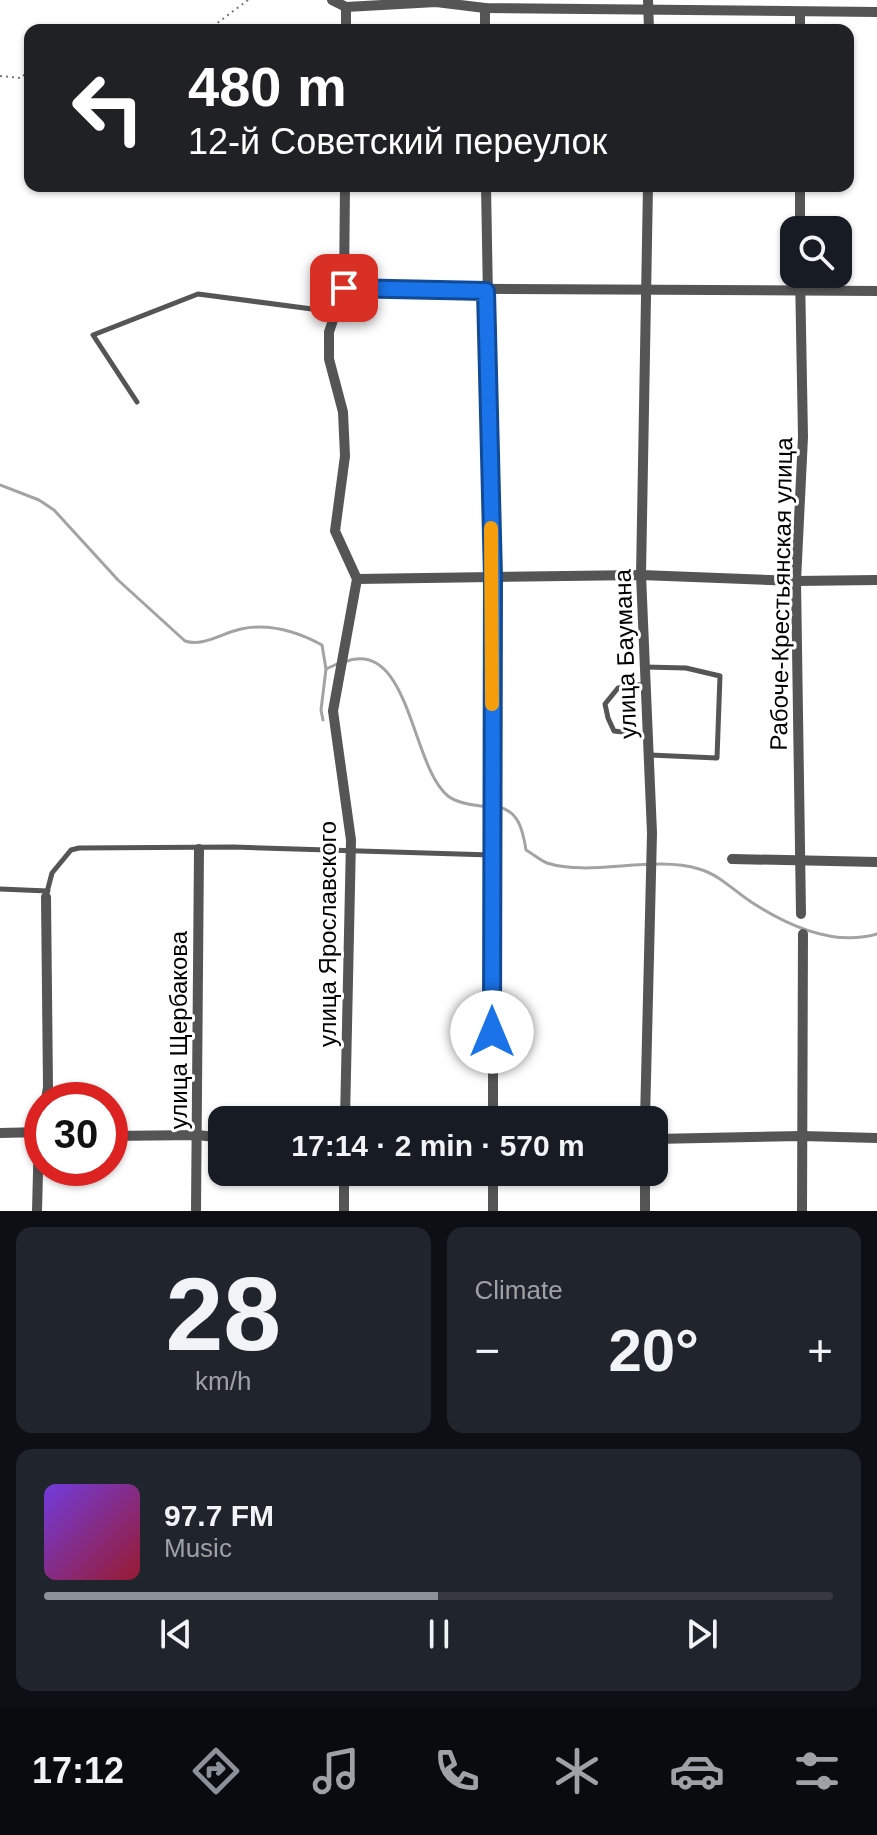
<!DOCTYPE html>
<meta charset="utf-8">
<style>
:root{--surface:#171b24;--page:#20242c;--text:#f1f3f6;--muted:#9ea1a6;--line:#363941;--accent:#8c9099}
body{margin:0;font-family:Arial,sans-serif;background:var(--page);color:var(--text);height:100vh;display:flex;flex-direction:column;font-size:30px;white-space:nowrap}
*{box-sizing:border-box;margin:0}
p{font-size:26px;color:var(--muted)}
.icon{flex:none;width:44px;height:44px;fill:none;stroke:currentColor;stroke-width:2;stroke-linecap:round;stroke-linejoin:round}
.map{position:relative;height:1211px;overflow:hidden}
.drawer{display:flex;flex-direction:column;gap:16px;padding:16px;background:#0d0f14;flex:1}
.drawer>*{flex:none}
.guide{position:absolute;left:24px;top:24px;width:830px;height:168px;border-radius:16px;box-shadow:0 2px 6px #0004;background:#202124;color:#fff;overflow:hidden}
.tools{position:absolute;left:780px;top:216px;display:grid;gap:16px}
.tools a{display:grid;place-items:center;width:72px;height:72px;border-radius:16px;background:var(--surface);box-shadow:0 2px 6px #0004;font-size:40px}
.speed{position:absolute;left:24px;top:1082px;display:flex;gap:16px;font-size:40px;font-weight:700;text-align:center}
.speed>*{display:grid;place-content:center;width:104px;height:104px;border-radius:50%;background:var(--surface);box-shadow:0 2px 6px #0004;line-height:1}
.speed .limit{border:12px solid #d22;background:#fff;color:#111}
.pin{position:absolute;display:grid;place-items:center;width:68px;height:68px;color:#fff;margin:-34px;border-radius:16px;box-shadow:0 4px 12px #0006}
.me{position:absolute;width:88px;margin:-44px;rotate:0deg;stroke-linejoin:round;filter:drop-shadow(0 0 6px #0008)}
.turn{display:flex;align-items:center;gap:28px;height:168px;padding:0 32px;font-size:36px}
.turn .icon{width:104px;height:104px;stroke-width:2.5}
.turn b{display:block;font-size:56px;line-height:68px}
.big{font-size:60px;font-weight:800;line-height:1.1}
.drawer .tile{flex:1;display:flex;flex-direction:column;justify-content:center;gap:12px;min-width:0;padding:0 28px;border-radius:16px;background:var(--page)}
.drawer .dial{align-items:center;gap:0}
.dial b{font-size:104px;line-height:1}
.song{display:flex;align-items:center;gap:24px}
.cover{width:96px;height:96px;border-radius:12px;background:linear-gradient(135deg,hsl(260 70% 55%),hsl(350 70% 35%))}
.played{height:8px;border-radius:4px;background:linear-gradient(90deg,var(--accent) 50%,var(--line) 50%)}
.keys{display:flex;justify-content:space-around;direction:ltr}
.heat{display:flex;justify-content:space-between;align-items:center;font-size:44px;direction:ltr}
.drawer .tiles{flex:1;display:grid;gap:16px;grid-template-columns:1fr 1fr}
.tile:last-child{grid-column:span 2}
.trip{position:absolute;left:208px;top:1106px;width:460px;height:80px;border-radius:16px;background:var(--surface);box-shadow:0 2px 6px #0004;font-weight:800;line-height:80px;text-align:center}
.tabs{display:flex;height:128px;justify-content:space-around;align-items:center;background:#090b0e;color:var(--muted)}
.tabs .icon{width:56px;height:56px}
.tabs .on{color:var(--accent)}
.tabs b{font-size:36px;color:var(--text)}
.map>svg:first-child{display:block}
</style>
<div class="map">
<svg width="877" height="1211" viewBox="0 0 877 1211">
<rect width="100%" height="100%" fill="#fff"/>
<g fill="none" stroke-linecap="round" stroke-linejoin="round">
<!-- stream -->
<g stroke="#a3a3a3" stroke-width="3">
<path d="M0 485 39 500 54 510 118 580 185 641C203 647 222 633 241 629 269 623 298 632 322 645L326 669 321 710 323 720"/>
<path d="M344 662C410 636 411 767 448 796 458 804 478 806 490 807"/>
<polyline points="326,669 337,664"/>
<path d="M498 807C519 811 523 831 526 850 533 854 540 860 547 863 591 877 652 855 699 869 721 875 737 894 756 905 791 927 836 946 877 934"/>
</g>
<!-- path -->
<g stroke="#777" stroke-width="2" stroke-dasharray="2 4" stroke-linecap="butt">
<polyline points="208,30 248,0"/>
<polyline points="0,76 21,78 30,69"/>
</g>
<!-- lane -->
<g stroke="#555" stroke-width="5">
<polyline points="137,402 93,335 198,294 335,312"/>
<polyline points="645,667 686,668 720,676 717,758 650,755"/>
<polyline points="645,684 618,688 605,704 608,718 614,731 648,735"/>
<polyline points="0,889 48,891"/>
<polyline points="46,896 52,873 71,850 79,848 233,847 491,855"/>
</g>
<!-- street -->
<g stroke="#555" stroke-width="10">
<polyline points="332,0 346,7 436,2 485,8 877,12"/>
<polyline points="648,0 649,30"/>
<polyline points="485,8 485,30"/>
<polyline points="800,12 800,30"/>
<polyline points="346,30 346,7"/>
<polyline points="345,186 344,288 329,332 329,359 343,412 345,456 335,531 357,579 333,711 351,840 345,1120"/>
<polyline points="486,186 493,577 493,1120"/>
<polyline points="800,186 800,230"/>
<polyline points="800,274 803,437 796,581 801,914"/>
<polyline points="344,288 877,291"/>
<polyline points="357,579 641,575 796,581 877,580"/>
<polyline points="732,859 877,862"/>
<polyline points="46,1100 48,1087 46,897"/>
<polyline points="645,1120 652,833 641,575 648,186"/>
<polyline points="0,1133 42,1132"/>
<polyline points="110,1136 198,1135 222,1138"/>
<polyline points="654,1139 802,1136 877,1138"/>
<polyline points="493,1172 493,1211"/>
<polyline points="37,1211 39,1132 42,1118"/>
<polyline points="196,1211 199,849"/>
<polyline points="344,1211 344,1172"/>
<polyline points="645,1211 645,1172"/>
<polyline points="802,1211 803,934"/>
</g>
</g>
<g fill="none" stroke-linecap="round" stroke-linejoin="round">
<defs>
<polyline id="route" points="344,288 486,291 493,577 492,1032"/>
</defs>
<!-- route casing -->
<use href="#route" stroke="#114b97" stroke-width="20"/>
<!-- route -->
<use href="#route" stroke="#1a73e8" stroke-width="14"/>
<!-- slow -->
<polyline stroke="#f59e0b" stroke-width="14" points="491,528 492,704"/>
</g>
<g text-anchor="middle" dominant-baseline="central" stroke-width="6" stroke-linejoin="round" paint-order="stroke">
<!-- street labels -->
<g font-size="24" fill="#000" stroke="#fff">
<text transform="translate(781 594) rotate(-89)">Рабоче-Крестьянская улица</text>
<text transform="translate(625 654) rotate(-92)">улица Баумана</text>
<text transform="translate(327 934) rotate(-90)">улица Ярославского</text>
<text transform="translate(178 1030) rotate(-90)">улица Щербакова</text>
</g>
</g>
</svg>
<div class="tools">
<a><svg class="icon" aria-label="search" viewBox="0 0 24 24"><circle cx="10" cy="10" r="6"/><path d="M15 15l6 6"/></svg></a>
</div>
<div class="speed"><div class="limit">30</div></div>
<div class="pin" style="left:344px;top:288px;background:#d93025"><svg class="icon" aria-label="arrive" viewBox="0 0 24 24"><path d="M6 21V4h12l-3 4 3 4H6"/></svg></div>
<svg class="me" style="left:492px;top:1032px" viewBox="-20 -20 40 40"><circle r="19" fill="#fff"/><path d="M0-13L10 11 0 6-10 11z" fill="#1a73e8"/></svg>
<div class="trip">17:14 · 2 min · 570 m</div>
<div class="guide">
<div class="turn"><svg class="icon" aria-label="left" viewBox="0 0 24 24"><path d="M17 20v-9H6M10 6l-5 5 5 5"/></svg><div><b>480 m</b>12-й Советский переулок</div></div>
</div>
</div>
<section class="drawer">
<div class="tiles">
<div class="tile dial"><b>28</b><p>km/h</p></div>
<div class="tile"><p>Climate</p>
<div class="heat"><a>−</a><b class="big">20°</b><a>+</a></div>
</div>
<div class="tile">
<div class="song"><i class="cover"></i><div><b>97.7 FM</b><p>Music</p></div></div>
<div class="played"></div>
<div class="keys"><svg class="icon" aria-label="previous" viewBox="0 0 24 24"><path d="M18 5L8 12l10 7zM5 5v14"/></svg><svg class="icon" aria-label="pause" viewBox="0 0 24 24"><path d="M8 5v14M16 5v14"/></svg><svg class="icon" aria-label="next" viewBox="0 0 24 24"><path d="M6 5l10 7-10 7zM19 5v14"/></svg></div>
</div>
</div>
</section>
<nav class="tabs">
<b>17:12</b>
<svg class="icon on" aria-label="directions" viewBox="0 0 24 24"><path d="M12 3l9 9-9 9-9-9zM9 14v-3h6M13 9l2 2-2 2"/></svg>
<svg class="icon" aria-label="music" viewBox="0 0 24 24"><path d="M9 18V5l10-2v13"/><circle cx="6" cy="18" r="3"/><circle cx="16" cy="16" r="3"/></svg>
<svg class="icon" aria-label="phone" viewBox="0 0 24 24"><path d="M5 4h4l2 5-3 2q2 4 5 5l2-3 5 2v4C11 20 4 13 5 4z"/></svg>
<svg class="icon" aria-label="climate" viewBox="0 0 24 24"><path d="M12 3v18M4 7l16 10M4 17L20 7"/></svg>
<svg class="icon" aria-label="car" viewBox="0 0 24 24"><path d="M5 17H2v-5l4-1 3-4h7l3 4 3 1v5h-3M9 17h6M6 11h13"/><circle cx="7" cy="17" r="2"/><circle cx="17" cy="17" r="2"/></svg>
<svg class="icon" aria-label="filters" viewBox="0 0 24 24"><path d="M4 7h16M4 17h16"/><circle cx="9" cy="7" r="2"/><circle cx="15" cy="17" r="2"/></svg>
</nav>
